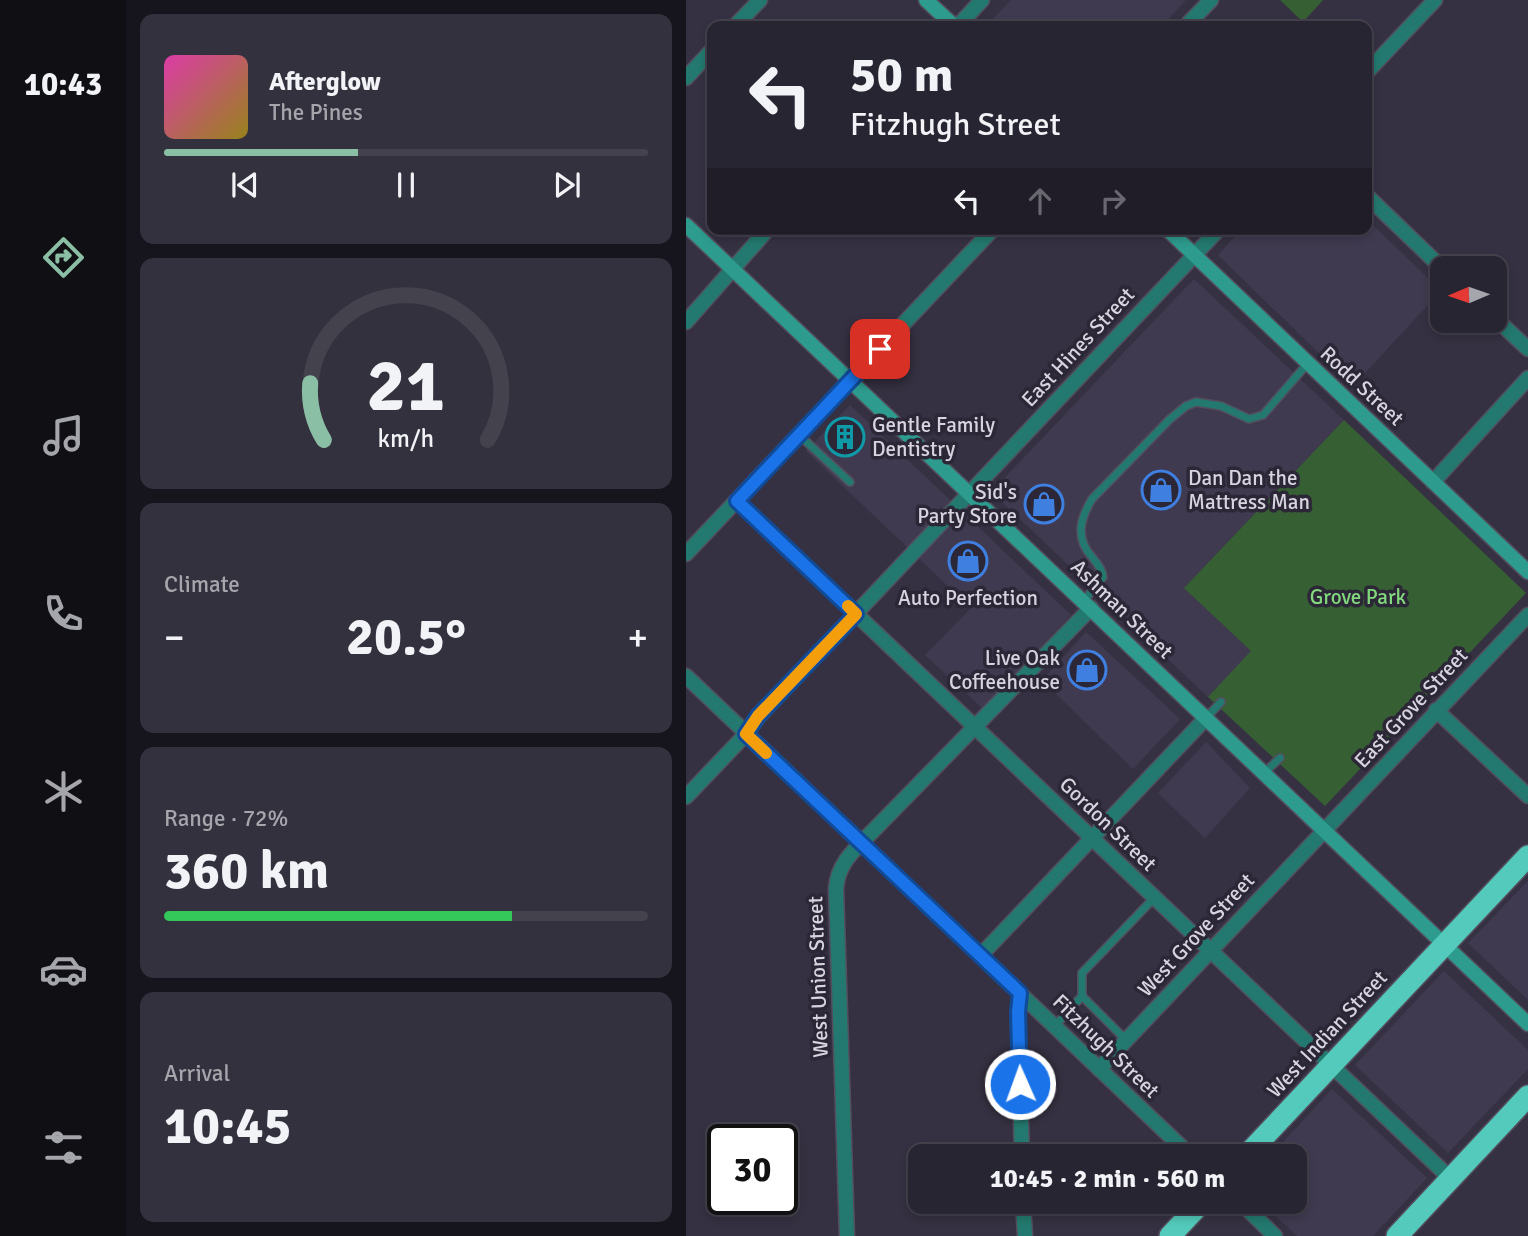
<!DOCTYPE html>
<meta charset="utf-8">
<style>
:root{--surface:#282532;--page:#34313e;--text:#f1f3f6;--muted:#a5a5ac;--line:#44424d;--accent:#8abfa5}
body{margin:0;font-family:Signika,sans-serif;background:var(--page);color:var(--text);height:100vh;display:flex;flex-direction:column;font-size:26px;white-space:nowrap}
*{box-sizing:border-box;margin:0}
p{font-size:23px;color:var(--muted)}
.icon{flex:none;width:38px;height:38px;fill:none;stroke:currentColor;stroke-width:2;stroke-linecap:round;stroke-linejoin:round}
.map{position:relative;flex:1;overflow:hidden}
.panel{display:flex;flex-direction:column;gap:14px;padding:14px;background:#16141c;width:560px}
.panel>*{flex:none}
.top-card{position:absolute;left:21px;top:21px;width:665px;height:214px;border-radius:14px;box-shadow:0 4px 10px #0003,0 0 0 2px var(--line);background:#282532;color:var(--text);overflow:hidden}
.needle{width:46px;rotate:268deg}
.tools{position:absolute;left:744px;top:256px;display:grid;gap:14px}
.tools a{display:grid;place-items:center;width:77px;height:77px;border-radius:14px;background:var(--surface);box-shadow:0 4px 10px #0003,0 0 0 2px var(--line);font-size:35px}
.speed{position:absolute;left:21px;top:1124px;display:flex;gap:14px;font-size:35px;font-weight:700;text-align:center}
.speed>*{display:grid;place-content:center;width:91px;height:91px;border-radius:50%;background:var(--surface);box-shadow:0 4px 10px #0003,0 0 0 2px var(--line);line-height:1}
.speed .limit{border:4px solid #111;border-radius:10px;background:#fff;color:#111}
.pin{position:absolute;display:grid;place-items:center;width:60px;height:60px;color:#fff;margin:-30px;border-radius:14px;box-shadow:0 4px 10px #0006}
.me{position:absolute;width:77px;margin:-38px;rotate:358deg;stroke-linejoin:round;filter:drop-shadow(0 0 5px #0008)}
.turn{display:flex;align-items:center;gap:24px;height:147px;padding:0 28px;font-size:32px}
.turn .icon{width:91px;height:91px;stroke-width:2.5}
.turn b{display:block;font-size:49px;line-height:60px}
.lanes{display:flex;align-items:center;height:66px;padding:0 28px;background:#0003;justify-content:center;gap:35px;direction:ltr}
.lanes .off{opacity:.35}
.big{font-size:52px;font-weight:800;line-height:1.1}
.panel .tile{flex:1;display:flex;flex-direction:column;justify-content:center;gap:10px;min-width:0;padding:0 24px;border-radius:14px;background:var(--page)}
.panel .dial{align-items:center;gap:0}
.dial svg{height:182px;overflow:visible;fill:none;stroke:var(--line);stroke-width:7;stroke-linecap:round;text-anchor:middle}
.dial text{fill:var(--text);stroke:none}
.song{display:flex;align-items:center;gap:21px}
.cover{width:84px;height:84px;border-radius:10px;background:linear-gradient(135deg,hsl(320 70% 55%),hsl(50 70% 35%))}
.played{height:7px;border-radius:4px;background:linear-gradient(90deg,var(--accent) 40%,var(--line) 40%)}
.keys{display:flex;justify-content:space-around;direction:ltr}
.heat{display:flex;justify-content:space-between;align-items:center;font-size:38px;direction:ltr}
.charge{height:10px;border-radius:5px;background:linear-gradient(90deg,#34c759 72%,var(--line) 0)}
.trip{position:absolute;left:222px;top:1144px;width:399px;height:70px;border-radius:14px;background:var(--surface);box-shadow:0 4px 10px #0003,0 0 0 2px var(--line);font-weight:800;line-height:70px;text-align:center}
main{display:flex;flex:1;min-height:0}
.tab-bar{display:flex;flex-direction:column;width:126px;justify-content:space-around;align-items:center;background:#100f14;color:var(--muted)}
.tab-bar .icon{width:49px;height:49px}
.tab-bar .on{color:var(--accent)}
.tab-bar b{font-size:32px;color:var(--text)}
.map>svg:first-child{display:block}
</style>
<main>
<nav class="tab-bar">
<b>10:43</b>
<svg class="icon on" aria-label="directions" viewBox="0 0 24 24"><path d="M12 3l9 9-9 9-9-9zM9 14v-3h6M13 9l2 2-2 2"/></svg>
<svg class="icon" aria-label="music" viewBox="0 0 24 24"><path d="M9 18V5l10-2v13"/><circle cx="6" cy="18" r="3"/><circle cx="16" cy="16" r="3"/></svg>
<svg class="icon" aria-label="phone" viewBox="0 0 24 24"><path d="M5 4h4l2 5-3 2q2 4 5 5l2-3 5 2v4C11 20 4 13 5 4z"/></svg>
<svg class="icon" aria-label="climate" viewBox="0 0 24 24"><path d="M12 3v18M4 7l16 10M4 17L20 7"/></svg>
<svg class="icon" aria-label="car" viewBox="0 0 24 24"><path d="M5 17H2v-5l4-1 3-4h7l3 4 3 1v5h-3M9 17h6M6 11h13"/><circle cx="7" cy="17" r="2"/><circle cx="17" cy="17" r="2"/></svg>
<svg class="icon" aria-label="filters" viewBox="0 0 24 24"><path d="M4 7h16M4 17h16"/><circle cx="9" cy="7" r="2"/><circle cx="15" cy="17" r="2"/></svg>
</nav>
<section class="panel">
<div class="tile">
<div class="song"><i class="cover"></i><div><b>Afterglow</b><p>The Pines</p></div></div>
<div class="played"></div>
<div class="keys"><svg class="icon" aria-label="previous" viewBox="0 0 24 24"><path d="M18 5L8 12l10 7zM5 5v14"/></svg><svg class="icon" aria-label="pause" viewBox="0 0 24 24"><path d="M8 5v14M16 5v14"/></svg><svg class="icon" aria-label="next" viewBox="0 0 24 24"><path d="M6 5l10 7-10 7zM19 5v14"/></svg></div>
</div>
<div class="tile dial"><svg viewBox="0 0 100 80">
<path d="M14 69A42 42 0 1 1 86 69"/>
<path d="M14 69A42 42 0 0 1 8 44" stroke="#8abfa5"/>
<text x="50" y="56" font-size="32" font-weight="700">21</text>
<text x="50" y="72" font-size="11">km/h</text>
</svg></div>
<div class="tile"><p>Climate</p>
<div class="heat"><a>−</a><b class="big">20.5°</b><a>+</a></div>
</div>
<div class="tile"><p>Range · 72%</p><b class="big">360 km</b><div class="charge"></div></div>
<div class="tile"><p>Arrival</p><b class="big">10:45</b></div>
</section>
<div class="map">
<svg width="842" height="1236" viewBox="0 0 842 1236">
<rect width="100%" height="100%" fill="#363142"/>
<!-- built -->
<g fill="#403a50">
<polygon points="325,0 500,0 476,26 386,26 382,22 377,26 303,26 301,25"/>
<polygon points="681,219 755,291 667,386 532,255 556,229 681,229"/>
<polygon points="508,279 658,420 499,587 566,652 522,697 305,492"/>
<polygon points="164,405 385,615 297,709 239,655 285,608 120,451"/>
<polygon points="400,632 494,719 447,769 356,680"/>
<polygon points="520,742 564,788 519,838 472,793"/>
<polygon points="842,881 842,1000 782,943"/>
<polygon points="758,971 842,1050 842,1069 762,1153 669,1065"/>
<polygon points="646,1089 741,1178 687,1236 611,1236 575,1202 609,1202 609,1157 583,1157"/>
</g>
<!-- green -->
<g fill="#366033">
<polygon points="594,0 637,0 617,22"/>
<polygon points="658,420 840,593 639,806 522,697 565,651 498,588"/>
</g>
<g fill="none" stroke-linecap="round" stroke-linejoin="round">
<defs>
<g id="lane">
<polyline points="113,435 164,482"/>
<path d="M397 602 417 577C416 568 411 564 406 557 389 538 394 519 406 499L484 419 500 406 510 402 535 406 563 419 577 415 622 363"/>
<polyline points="520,718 535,702"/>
<polyline points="578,773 594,758"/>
<polyline points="396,996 440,1040"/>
<polyline points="369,1026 396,996 396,973 469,897"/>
</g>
<g id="street">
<polyline points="49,26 74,0"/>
<polyline points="272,26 296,0"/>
<polyline points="500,26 525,0"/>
<polyline points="681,72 749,0"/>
<polyline points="0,78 26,50"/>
<polyline points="681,196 756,268"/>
<polyline points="808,317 842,349"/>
<polyline points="0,322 82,229"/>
<polyline points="747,482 842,378"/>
<polyline points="51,501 764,1178"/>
<polyline points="0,554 307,229"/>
<polyline points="0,676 506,1157"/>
<polyline points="750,710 842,796"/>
<polyline points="0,797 60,734 73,716 533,229"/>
<polyline points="294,956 520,718"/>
<polyline points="334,993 332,1012 336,1157"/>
<polyline points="413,1069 842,615"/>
<polyline points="337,1202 339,1236"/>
<polyline points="554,1202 589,1236"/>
<path d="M161 1236 150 888C152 863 169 849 186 832L405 608"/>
</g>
<g id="secondary">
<polyline points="240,0 268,26"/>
<polyline points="0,225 842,1024"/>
<polyline points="481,229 842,572"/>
</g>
<g id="highway">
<polyline points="559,1157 842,856"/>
<polyline points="484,1236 516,1202"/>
<polyline points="711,1236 842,1096"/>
</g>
</defs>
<!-- lane casing -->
<use href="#lane" stroke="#534e5e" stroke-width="10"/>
<!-- street casing -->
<use href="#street" stroke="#534e5e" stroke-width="17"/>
<!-- secondary casing -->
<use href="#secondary" stroke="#534e5e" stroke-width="17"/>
<!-- highway casing -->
<use href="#highway" stroke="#534e5e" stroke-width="24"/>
<!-- lane -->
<use href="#lane" stroke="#23796f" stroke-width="7"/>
<!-- street -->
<use href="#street" stroke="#23796f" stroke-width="14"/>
<!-- secondary -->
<use href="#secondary" stroke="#2d9b8e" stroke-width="14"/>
<!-- highway -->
<use href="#highway" stroke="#53cabb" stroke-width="21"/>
</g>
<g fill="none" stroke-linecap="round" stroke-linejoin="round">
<defs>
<polyline id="route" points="194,349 51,501 170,614 72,716 60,734 334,993 332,1012 334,1084"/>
</defs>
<!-- route casing -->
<use href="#route" stroke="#114b97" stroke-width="18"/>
<!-- route -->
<use href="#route" stroke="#1a73e8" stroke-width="12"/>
<!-- slow -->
<polyline stroke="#f59e0b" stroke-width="12" points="80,753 60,734 72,716 170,614 162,606"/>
</g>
<!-- icons -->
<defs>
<symbol id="building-ring" viewBox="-11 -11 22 22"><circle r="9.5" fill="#2c2737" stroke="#0f9aa8" stroke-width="1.5"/><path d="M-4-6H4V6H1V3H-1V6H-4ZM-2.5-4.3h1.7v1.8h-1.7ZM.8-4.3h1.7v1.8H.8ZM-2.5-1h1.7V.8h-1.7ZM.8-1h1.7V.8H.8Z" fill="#0f9aa8"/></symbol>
<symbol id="shop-ring" viewBox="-11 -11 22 22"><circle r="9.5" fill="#2c2737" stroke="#3f7fe0" stroke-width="1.5"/><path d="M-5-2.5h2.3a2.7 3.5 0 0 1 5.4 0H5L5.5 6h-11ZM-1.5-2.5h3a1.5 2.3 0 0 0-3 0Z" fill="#3f7fe0"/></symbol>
</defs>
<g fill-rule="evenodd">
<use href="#building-ring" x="137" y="415" width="44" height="44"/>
<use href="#shop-ring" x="453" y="468" width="44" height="44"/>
<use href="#shop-ring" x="336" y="482" width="44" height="44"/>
<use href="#shop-ring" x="260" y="539" width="44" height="44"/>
<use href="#shop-ring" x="379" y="648" width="44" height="44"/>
</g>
<g text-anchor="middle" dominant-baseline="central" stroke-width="7" stroke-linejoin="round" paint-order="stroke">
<!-- street labels -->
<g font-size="21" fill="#d7d4df" stroke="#2c2737">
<text transform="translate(392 347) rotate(-47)">East Hines Street</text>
<text transform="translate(676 386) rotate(43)">Rodd Street</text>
<text transform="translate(436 609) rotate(44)">Ashman Street</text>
<text transform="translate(725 708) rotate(-47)">East Grove Street</text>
<text transform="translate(422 824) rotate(44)">Gordon Street</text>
<text transform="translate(510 935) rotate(-47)">West Grove Street</text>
<text transform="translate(132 977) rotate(-92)">West Union Street</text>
<text transform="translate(641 1034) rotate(-47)">West Indian Street</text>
<text transform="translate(420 1046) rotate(44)">Fitzhugh Street</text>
</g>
<!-- poi labels -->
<g font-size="21" fill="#d7d4df" stroke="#2c2737" text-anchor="start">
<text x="186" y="425">Gentle Family<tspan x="186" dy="24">Dentistry</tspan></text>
<text x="502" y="478">Dan Dan the<tspan x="502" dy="24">Mattress Man</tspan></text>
<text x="331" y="492" text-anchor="end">Sid's<tspan x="331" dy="24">Party Store</tspan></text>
<text x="282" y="598" text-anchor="middle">Auto Perfection</text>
<text x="374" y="658" text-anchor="end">Live Oak<tspan x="374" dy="24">Coffeehouse</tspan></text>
</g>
<!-- park labels -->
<g font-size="21" fill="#82d97d" stroke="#2c2737">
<text x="672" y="597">Grove Park</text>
</g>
</g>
</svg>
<div class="tools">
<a><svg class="needle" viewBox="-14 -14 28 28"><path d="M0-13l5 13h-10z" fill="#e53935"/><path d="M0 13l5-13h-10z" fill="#a5a5ac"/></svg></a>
</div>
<div class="speed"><div class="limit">30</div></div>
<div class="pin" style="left:194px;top:349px;background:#d93025"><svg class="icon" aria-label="arrive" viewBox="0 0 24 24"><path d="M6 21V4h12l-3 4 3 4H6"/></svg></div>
<svg class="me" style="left:334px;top:1084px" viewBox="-20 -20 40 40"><circle r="17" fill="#1a73e8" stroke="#fff" stroke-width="3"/><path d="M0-11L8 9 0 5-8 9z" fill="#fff"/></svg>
<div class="trip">10:45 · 2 min · 560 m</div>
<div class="top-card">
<div class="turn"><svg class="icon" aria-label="left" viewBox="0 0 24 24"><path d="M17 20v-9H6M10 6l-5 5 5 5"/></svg><div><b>50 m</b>Fitzhugh Street</div></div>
<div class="lanes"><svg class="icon" aria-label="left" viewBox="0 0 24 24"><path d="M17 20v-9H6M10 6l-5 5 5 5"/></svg><svg class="icon off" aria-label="ahead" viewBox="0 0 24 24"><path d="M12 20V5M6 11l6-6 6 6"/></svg><svg class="icon off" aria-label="right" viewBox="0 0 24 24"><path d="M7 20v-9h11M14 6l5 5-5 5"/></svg></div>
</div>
</div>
</main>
